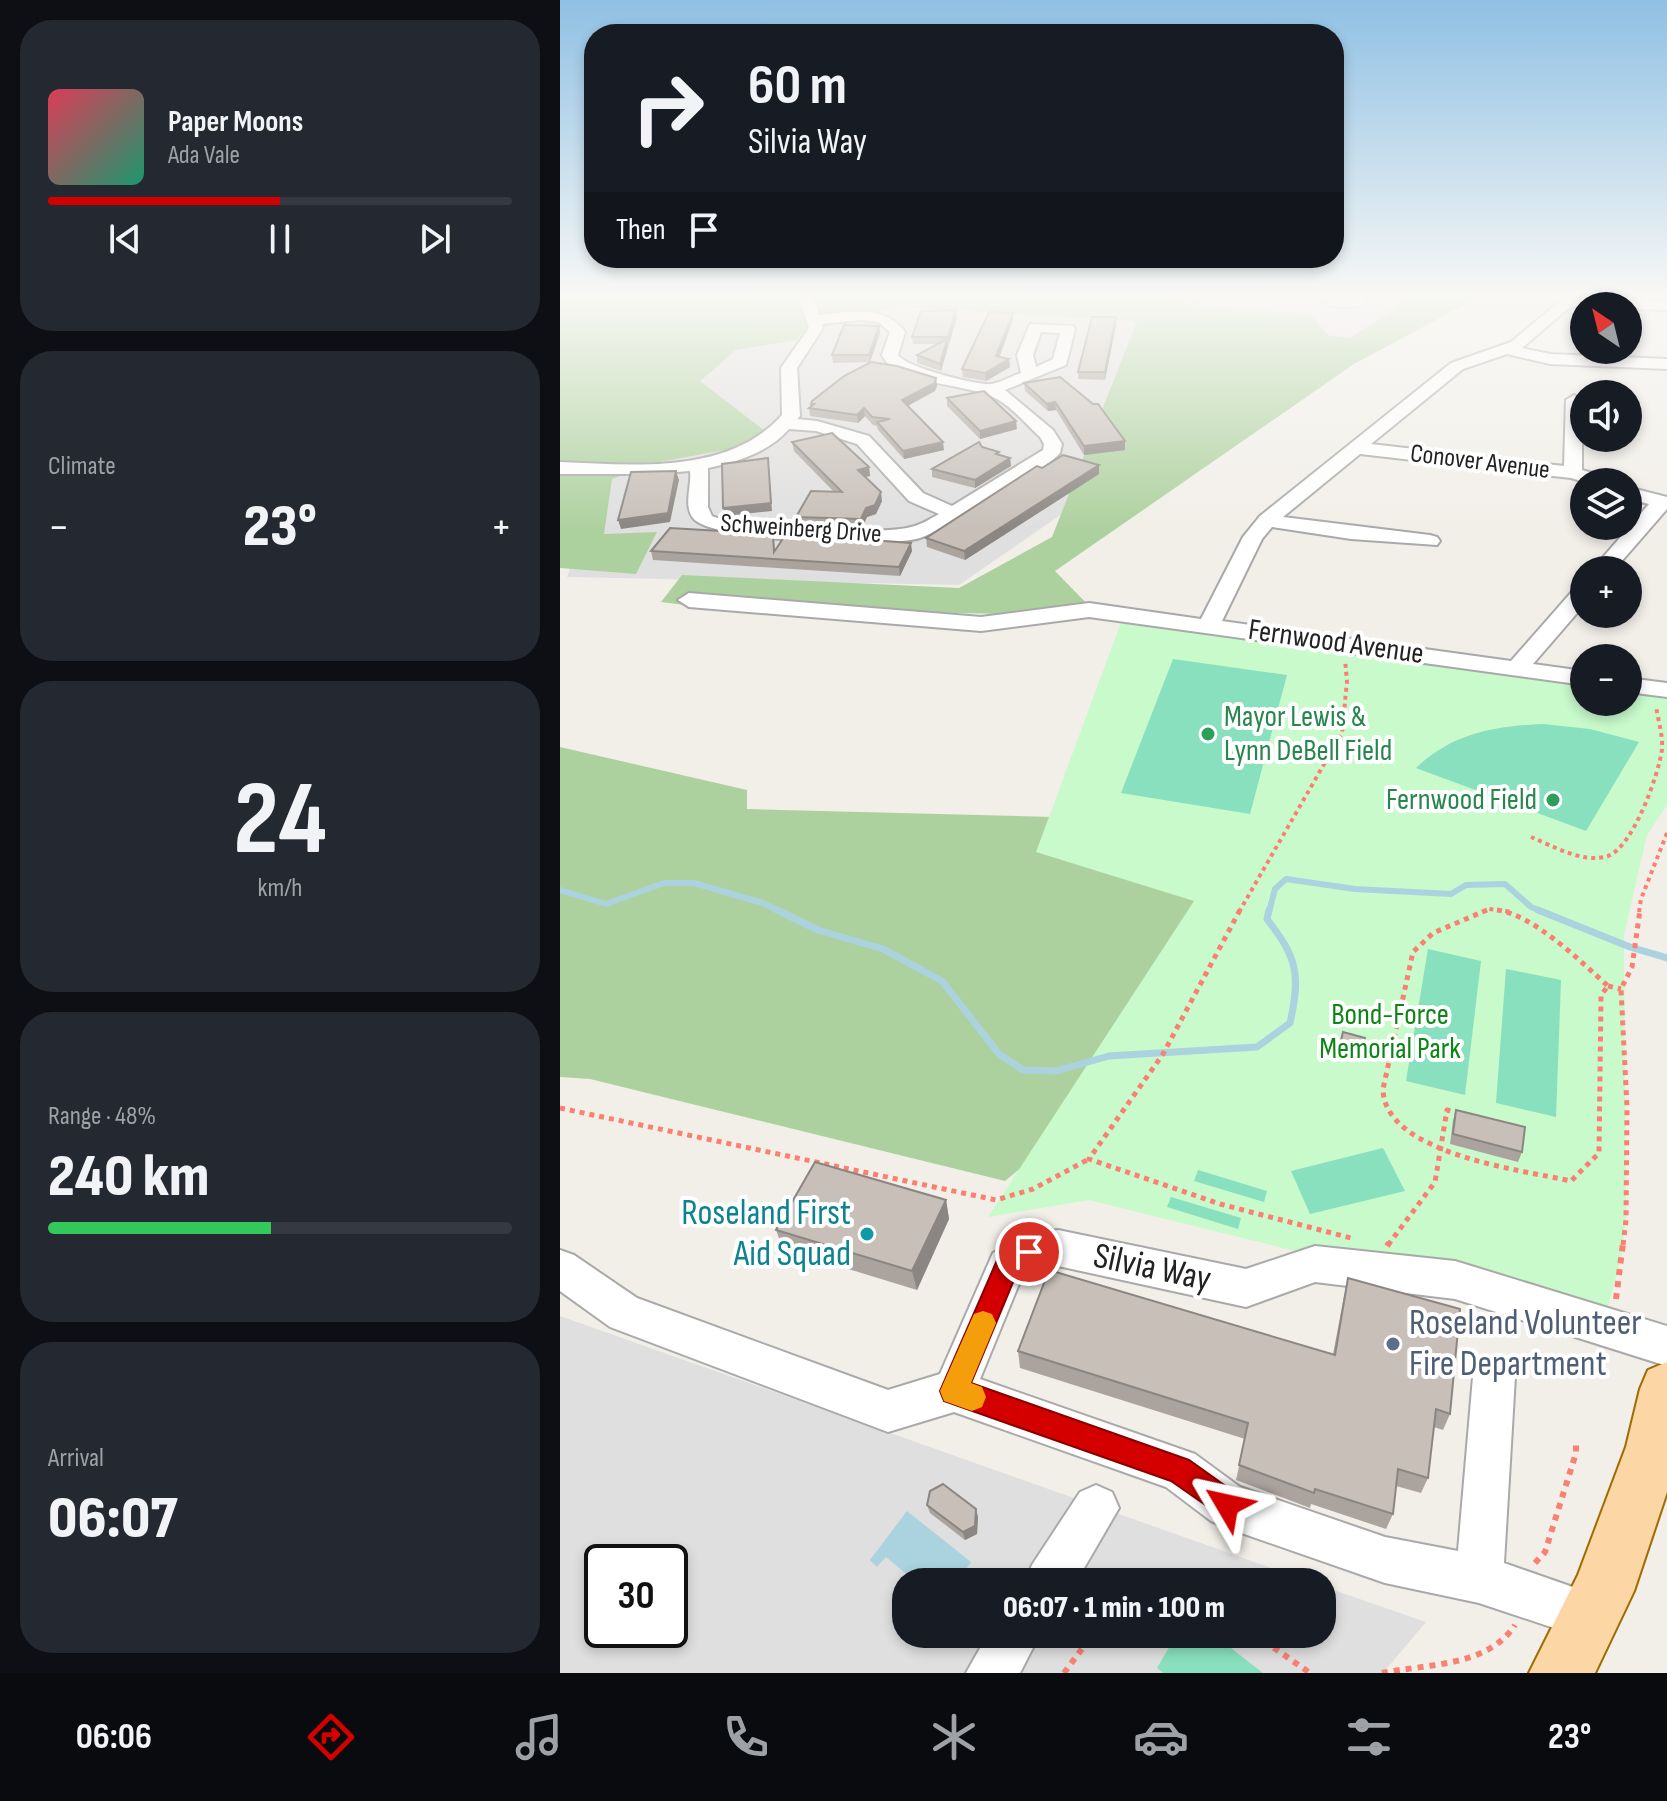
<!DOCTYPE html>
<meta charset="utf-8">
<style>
:root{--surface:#171b24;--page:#242831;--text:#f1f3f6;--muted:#9ea1a6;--line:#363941;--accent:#d40000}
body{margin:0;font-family:"Sofia Sans Condensed",sans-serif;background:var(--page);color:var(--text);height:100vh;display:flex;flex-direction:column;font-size:30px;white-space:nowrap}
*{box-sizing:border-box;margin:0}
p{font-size:26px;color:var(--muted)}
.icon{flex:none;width:44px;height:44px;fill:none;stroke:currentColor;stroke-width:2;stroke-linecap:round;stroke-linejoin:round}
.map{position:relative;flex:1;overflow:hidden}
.side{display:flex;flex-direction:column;gap:20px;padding:20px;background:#0d0f14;width:560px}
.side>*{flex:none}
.hud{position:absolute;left:24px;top:24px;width:760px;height:244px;border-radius:32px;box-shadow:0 4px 12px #0003;background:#171b24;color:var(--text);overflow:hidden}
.needle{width:52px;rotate:325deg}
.buttons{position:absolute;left:1010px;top:292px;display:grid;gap:16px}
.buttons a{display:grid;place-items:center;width:72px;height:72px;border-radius:50%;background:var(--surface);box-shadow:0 4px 12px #0003;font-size:40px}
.speed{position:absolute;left:24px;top:1544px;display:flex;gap:16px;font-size:40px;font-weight:700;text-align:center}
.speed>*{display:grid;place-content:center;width:104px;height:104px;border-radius:50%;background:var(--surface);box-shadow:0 4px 12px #0003;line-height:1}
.speed .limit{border:4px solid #111;border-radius:12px;background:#fff;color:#111}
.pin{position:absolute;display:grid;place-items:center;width:68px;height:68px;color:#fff;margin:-34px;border:4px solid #fff;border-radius:50%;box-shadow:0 2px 8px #0007}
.me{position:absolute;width:88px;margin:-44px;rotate:306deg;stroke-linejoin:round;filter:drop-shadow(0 0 6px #0008)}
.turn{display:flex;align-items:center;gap:28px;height:168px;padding:0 32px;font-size:36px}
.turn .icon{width:104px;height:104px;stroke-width:2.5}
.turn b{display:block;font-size:56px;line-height:68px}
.then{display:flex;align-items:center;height:76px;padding:0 32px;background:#0003;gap:16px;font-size:30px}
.big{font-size:60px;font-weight:800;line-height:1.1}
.side .tile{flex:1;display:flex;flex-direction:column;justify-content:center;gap:12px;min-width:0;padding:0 28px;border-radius:32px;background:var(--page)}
.side .dial{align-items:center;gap:0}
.dial b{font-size:104px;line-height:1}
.song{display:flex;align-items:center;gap:24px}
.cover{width:96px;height:96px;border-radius:12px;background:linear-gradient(135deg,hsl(350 70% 55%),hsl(160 70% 35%))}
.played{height:8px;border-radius:4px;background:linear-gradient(90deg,var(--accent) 50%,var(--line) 50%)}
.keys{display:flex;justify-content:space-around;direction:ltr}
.heat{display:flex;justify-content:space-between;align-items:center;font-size:44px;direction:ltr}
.charge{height:12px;border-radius:6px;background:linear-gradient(90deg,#34c759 48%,var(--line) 0)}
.trip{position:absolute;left:332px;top:1568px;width:444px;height:80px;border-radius:32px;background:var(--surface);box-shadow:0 4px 12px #0003;font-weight:800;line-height:80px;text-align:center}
.tab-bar{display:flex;height:128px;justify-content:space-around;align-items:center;background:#090b0e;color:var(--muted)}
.tab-bar .icon{width:56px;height:56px}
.tab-bar .current{color:var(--accent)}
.tab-bar b{font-size:36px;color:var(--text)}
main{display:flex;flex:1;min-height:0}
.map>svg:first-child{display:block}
</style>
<main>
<section class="side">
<div class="tile">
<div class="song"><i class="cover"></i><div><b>Paper Moons</b><p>Ada Vale</p></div></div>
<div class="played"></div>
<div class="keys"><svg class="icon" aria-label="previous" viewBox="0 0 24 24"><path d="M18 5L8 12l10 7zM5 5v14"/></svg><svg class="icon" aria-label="pause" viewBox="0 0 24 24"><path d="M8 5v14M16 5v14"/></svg><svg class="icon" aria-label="next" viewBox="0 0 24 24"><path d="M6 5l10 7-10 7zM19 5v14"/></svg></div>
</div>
<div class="tile"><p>Climate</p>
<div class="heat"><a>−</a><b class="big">23°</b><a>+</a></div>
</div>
<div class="tile dial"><b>24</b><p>km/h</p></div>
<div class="tile"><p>Range · 48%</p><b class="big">240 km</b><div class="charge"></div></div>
<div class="tile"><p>Arrival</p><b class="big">06:07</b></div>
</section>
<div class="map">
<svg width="1107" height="1673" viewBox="0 0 1107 1673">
<rect width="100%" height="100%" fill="#f2efe9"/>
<!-- residential -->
<g fill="#e0dfdf" fill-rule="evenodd">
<polygon points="178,296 274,296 578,319 550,400 593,451 399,585 7,577 43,482 0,437"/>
<path d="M0 1316 751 1582H346V1634H762V1586L866 1622 823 1673H0ZM42 1562H110V1630H42Z"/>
</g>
<!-- industrial -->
<polygon fill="#ebdbe8" points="620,296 854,296 790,338 769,336 749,314 620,306"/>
<!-- forest -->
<g fill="#add19e">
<polygon points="0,296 620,296 620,306 750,314 769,336 790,338 854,296 921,296 794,364 495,571 539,616 149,608 101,602 122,575 399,588 492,537 577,321 337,307 242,333 236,340 176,350 140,381 205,431 170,449 94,463 52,479 44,534 97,532 76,574 0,568"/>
<polygon points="0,747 187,790 187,809 494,817 686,883 589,1062 445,1181 30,1079 0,1077"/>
</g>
<!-- park -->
<polygon fill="#c8facc" points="563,617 1024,686 1024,702 1068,702 1068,692 1107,698 1107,805 1087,835 1064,935 1066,1216 1062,1253 1043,1327 529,1200 428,1217 634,901 476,852"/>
<!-- pitch -->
<g fill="#88e0be">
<polygon points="613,659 727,675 690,814 561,793"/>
<path d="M983 724 1030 729 1079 742 1026 831 856 768C892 733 935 726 983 724Z"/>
<polygon points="868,949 921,961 905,1095 846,1081"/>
<polygon points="946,969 1001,980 996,1117 936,1103"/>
<polygon points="823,1148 845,1191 750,1214 731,1171"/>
<polygon points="638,1170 707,1191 704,1202 634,1181"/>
<polygon points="611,1197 681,1218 678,1229 607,1207"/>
<polygon points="617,1634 653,1634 703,1673 603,1673 597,1668"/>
</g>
<!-- water -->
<polygon fill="#aad3df" points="347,1511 411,1562 397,1582 356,1582 326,1557 317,1567 310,1560"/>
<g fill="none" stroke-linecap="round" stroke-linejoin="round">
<!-- stream-far1 -->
<g stroke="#aad3df" stroke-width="6">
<polyline points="0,890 46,904 104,883 134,883 203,903 221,912"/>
<polyline points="709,912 715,889 726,879 795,889 891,894 906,885 945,884 971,907 983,912"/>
</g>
<!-- stream -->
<g stroke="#aad3df" stroke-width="7">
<path d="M217 910 258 930 323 949 382 981 439 1054 463 1070 496 1071 549 1056 697 1047 730 1023C741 974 737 958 707 919L709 910"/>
<polyline points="978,910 1070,947 1107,958"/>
</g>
<defs>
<g id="minor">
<path d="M239 296H253L259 315C289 312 325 304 345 332L338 355C345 367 418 386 432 384 442 382 452 376 461 373L457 355 470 324 513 326 515 329 506 365 445 390 493 430 502 444 500 453C485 471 383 530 360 538 328 548 151 542 133 518 123 505 132 486 130 471L90 474H0V462C73 465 169 475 222 415L221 368 249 328ZM300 320 318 322 330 332 322 355C335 385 409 383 437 399 453 408 467 425 480 437L484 444 483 450 392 506 363 493 309 436 257 421 237 419 240 416 237 368 263 328 262 324ZM481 332 500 333 493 359 476 367 473 355ZM229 429 256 431 297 444 349 501 379 514C370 519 361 525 351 527 319 536 181 529 152 516L148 507V468C177 462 209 452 229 429Z"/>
<polygon points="622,296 636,296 636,301 629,305 624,304"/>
<path d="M765 296H805L806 302C798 309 779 307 768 305Z"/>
<polygon points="1006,296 1107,302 1107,310 1068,309 1068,306 1011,306 962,348 990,354 1107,359 1107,369 990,364 947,354 903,369 811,444 1004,466 1006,400 1014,395 1022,400 1022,470 1049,478 1051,482 1024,482 1011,478 800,454 723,517 870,535 877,537 880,541 877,545 791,539 712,527 702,539 662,621 951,661 1016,587 1024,586 1024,605 973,664 1024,671 1024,685 529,617 421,631 129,607 118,600 129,593 421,617 529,603 641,619 683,537 700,516 891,363 951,342"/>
<polygon points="1068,487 1107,497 1107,509 1054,570 1032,570 1089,504 1068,499"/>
<polygon points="1068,678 1107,683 1107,697 1068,692"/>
<polygon points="498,1230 686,1269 755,1246 895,1261 1107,1326 1107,1366 895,1299 755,1282 686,1307 498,1266 476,1269 461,1279 420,1379 635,1454 680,1487 825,1537 898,1551 913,1377 919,1362 934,1356 949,1362 955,1377 944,1563 1047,1599 1054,1616 1047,1633 1030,1640 919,1603 825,1583 667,1528 651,1521 606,1487 394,1412 328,1432 50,1327 0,1291 0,1250 14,1255 77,1298 328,1390 380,1374 433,1253 469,1234"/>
<polygon points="536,1485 552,1492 559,1508 516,1582 465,1582 472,1565 520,1492"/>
<polygon points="428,1634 480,1634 460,1673 406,1673"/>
</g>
<polygon id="major" points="1107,1362 1107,1492 1074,1591 1035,1673 969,1673 1018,1575 1066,1447 1080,1389 1088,1370"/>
</defs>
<!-- minor casing -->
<use href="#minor" stroke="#a9a9a9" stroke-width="4"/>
<!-- major casing -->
<use href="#major" stroke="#a06b00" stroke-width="4"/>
<!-- path-far2 -->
<g stroke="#fa8072" stroke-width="4" stroke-dasharray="4 4" stroke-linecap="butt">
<path d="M971 837C993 846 1023 864 1048 856 1073 847 1099 774 1102 749 1103 735 1098 720 1096 706"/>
<polyline points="679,912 782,733 787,681 785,660"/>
<polyline points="922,912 929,909 953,912"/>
<polyline points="1079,912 1081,899 1107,833"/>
</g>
<!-- path-far1 -->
<g stroke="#fa8072" stroke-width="5" stroke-dasharray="5 5" stroke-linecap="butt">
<polyline points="680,910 603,1054 529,1159 660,1204 795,1239"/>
<path d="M927 910 873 933 853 952 823 1089C824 1154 962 1170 1011 1181L1039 1153 1041 995 1048 986"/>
<path d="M937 910C974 915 1020 961 1048 986"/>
<polyline points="1048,986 1061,989"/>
<polyline points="0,1108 436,1200 473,1189 529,1159"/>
<polyline points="828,1245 875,1182 887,1110 900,1114"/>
<polyline points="1063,1245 1066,1220 1067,1107 1061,989 1072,967 1080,910"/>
</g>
<!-- path -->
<g stroke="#fa8072" stroke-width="6" stroke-dasharray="6 6" stroke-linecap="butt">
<polyline points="827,1246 829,1243"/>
<polyline points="1056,1299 1063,1243"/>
<polyline points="1039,1369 1043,1353"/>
<polyline points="975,1563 985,1552 1016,1453 1016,1442"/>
<polyline points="590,1582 609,1574 620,1582"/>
<polyline points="694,1634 750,1673"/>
<polyline points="504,1673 533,1634"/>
<path d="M822 1673C866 1664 928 1667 955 1625"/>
</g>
<!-- minor -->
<use href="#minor" fill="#fff" fill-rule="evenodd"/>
<!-- major -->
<use href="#major" fill="#fcd6a4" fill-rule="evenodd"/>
</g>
<!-- wall -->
<g fill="#aba49e">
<polygon points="396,310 397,317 381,371 357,363 357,355 378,344 353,344 352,337"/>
<polygon points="453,313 453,320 439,357 449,359 450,367 426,381 403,377 402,369"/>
<polygon points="556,325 545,380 518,379 518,372"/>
<polygon points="320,333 310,362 273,363 272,355"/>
<polygon points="464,383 565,441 565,450 524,455 496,410 488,411 465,391"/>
<polygon points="377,386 375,391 348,406 384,450 344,459 318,430 317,426 313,425 305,416 298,423 250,416 249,408 251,406 251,404"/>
<polygon points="387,398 457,429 420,439 387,406"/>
<polygon points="232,442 309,467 310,476 305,477 322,501 316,514 307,517 302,528 237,526 236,517 274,492 234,451"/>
<polygon points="422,447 450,458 451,466 415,488 372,477 372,469"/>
<polygon points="539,465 539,474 405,560 367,547 366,538 482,468"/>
<polygon points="213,534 215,550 352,551 340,576 93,560 91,551"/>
<polygon points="783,1032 805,1038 800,1060 778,1054"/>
<polygon points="896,1110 962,1152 958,1162 890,1144 893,1120"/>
<polygon points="386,1200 389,1219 357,1290 223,1249 216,1230"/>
<polygon points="788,1278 890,1414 883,1430 874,1427 868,1478 861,1493 836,1486 833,1514 826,1529 751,1504 750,1508 676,1480 685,1439 460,1368 458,1351 773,1354 784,1296"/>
<polygon points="367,1505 418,1517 417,1534 405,1540 370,1513"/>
</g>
<!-- shaded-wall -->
<g fill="#8b8681">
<polygon points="396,310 397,317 389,344 388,337"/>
<polygon points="453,313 453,320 437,364 436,356"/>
<polygon points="556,317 556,325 545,380 545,372"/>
<polygon points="319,326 320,333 310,362 309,355"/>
<polygon points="387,339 388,347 381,371 380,364"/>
<polygon points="449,359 450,367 426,381 425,373"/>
<polygon points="376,378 377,386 375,391 343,408 342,400"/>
<polygon points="495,402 496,410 488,411 487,404"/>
<polygon points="304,408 305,416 298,423 297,415"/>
<polygon points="456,421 457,429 420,439 420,431"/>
<polygon points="565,441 565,450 524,455 524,446"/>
<polygon points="383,442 384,450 344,459 343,451"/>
<polygon points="208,458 212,511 165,516 163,508"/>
<polygon points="450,458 451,466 415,488 415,480"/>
<polygon points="539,465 539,474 405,560 404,551"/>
<polygon points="309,467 310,476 299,478 298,470"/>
<polygon points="116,471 119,480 110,522 61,529 58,520"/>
<polygon points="321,492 322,501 316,514 307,517 302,528 301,519 306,508"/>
<polygon points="351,543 352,551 340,576 339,567"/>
<polygon points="386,1200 389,1219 357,1290 352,1271"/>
<polygon points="416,1509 418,1517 417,1534 405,1540 403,1532"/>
</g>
<!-- building -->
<g fill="#c7bfb8" stroke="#8b8681" stroke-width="2">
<polygon points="396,310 388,337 352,337 361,311"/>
<polygon points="429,312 453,313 436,356 449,359 425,373 402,369"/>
<polygon points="532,317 556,317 545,372 518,372"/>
<polygon points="284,325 319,326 309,355 272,355"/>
<polygon points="387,339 380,364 357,355"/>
<polygon points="311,362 337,366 376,378 375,383 342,400 383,442 343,451 317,422 330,419 312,417 304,408 297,415 249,408 254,404 251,404 252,401 284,376"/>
<polygon points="500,377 533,404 538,404 565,441 524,446 495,402 487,404 464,383"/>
<polygon points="424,391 456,421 420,431 387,398"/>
<polygon points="272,433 309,467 298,470 321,492 315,505 306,508 301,519 236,517 251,491 282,492 232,442"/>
<polygon points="419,442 422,447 439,452 436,454 450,458 415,480 372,469"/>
<polygon points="503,455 539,465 404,551 366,538 477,466 482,468"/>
<polygon points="208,458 211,503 163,508 162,464"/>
<polygon points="116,471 108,513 58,520 71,472"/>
<polygon points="110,528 213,534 214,552 226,534 351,543 339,567 91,551"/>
<polygon points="783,1032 805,1038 801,1055 779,1049"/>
<polygon points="896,1110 965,1127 962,1152 893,1134"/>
<polygon points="255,1162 386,1200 352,1271 216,1230"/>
<polygon points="489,1270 775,1355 788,1278 900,1309 890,1414 876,1409 868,1478 838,1469 833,1514 755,1489 754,1493 679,1465 688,1423 458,1351"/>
<polygon points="383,1484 416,1509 415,1526 403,1532 367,1505 370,1491"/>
</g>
<!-- sky -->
<linearGradient id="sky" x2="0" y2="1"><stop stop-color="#8fc0e4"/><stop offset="0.56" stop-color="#f9f8f5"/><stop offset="1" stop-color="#f9f8f5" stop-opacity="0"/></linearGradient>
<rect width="1107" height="530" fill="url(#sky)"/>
<!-- route -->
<polygon fill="#d40000" stroke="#8a0000" stroke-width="2" points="469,1240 478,1244 482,1252 478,1260 456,1275 411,1383 629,1460 678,1495 682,1505 678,1516 667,1520 611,1481 384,1401 380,1391 438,1258"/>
<!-- slow -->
<polygon fill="#f59e0b" points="423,1311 432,1314 436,1323 411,1383 422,1387 426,1397 422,1407 412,1411 384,1401 380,1391 414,1314"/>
<!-- markers -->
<g fill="#2e9e5b" stroke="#fff" stroke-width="3">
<circle cx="648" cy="734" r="8"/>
<circle cx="993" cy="800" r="8"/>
</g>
<circle fill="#0f9aa8" stroke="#fff" stroke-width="3" cx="307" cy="1234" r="8"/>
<circle fill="#5c6f8a" stroke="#fff" stroke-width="3" cx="833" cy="1344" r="8"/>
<g text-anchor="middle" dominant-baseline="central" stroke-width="8" stroke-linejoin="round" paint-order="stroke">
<!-- far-street labels -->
<g font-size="26" fill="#222" stroke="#fff">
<text transform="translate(920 462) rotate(7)">Conover Avenue</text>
<text transform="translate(241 529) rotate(4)">Schweinberg Drive</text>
</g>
<!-- street labels -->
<g font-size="30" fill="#222" stroke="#fff">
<text transform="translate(776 642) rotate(8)">Fernwood Avenue</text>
</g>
<!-- leisure labels -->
<g font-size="30" fill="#27864d" stroke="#fff" text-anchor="start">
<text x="664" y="717">Mayor Lewis &amp;<tspan x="664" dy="34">Lynn DeBell Field</tspan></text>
<text x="977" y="800" text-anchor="end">Fernwood Field</text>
</g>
<!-- park labels -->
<g font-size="30" fill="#0c8416" stroke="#fff">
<text x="830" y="1015">Bond-Force<tspan x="830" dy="34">Memorial Park</tspan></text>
</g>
<!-- near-culture labels -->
<g font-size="36" fill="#0d838f" stroke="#fff" text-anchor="end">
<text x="291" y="1213">Roseland First<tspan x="291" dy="41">Aid Squad</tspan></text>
</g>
<!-- near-street labels -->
<g font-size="36" fill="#222" stroke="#fff">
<text transform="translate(592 1268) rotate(12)">Silvia Way</text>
</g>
<!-- near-service labels -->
<g font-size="36" fill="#4e5e75" stroke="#fff" text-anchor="start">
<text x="849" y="1323">Roseland Volunteer<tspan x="849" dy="41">Fire Department</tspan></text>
</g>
</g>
</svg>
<div class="buttons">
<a><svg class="needle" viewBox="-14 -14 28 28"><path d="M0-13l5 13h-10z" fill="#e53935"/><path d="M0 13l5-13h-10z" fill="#9ea1a6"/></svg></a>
<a><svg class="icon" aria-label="sound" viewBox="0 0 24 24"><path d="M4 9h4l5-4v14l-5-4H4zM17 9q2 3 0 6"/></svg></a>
<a><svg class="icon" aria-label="layers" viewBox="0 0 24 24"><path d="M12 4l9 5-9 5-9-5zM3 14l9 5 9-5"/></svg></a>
<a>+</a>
<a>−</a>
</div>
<div class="speed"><div class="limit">30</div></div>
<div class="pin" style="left:469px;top:1252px;background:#d93025"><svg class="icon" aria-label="arrive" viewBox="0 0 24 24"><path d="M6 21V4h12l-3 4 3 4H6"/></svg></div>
<svg class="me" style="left:667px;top:1505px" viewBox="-20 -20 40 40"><path d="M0-17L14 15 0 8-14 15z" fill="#d40000" stroke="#fff" stroke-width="4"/></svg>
<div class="trip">06:07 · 1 min · 100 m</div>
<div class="hud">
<div class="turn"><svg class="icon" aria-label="right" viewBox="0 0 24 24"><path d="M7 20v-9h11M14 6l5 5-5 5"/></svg><div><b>60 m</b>Silvia Way</div></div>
<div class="then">Then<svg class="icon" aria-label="arrive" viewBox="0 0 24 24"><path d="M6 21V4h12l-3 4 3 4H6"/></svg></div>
</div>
</div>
</main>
<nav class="tab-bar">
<b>06:06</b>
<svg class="icon current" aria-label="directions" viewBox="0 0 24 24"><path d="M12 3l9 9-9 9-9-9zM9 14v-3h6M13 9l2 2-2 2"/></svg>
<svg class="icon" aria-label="music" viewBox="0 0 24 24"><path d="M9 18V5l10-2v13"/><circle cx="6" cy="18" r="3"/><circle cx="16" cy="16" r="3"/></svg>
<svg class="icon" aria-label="phone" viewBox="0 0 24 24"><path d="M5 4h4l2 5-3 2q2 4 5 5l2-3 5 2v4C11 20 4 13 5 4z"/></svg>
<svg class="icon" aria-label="climate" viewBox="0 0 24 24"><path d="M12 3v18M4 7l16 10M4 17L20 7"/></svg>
<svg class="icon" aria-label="car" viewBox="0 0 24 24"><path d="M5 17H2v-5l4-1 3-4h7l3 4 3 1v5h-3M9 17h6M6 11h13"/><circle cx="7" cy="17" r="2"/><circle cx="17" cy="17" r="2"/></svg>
<svg class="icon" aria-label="filters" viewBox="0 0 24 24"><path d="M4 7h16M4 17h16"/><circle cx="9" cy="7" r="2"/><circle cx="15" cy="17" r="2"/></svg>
<b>23°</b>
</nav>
